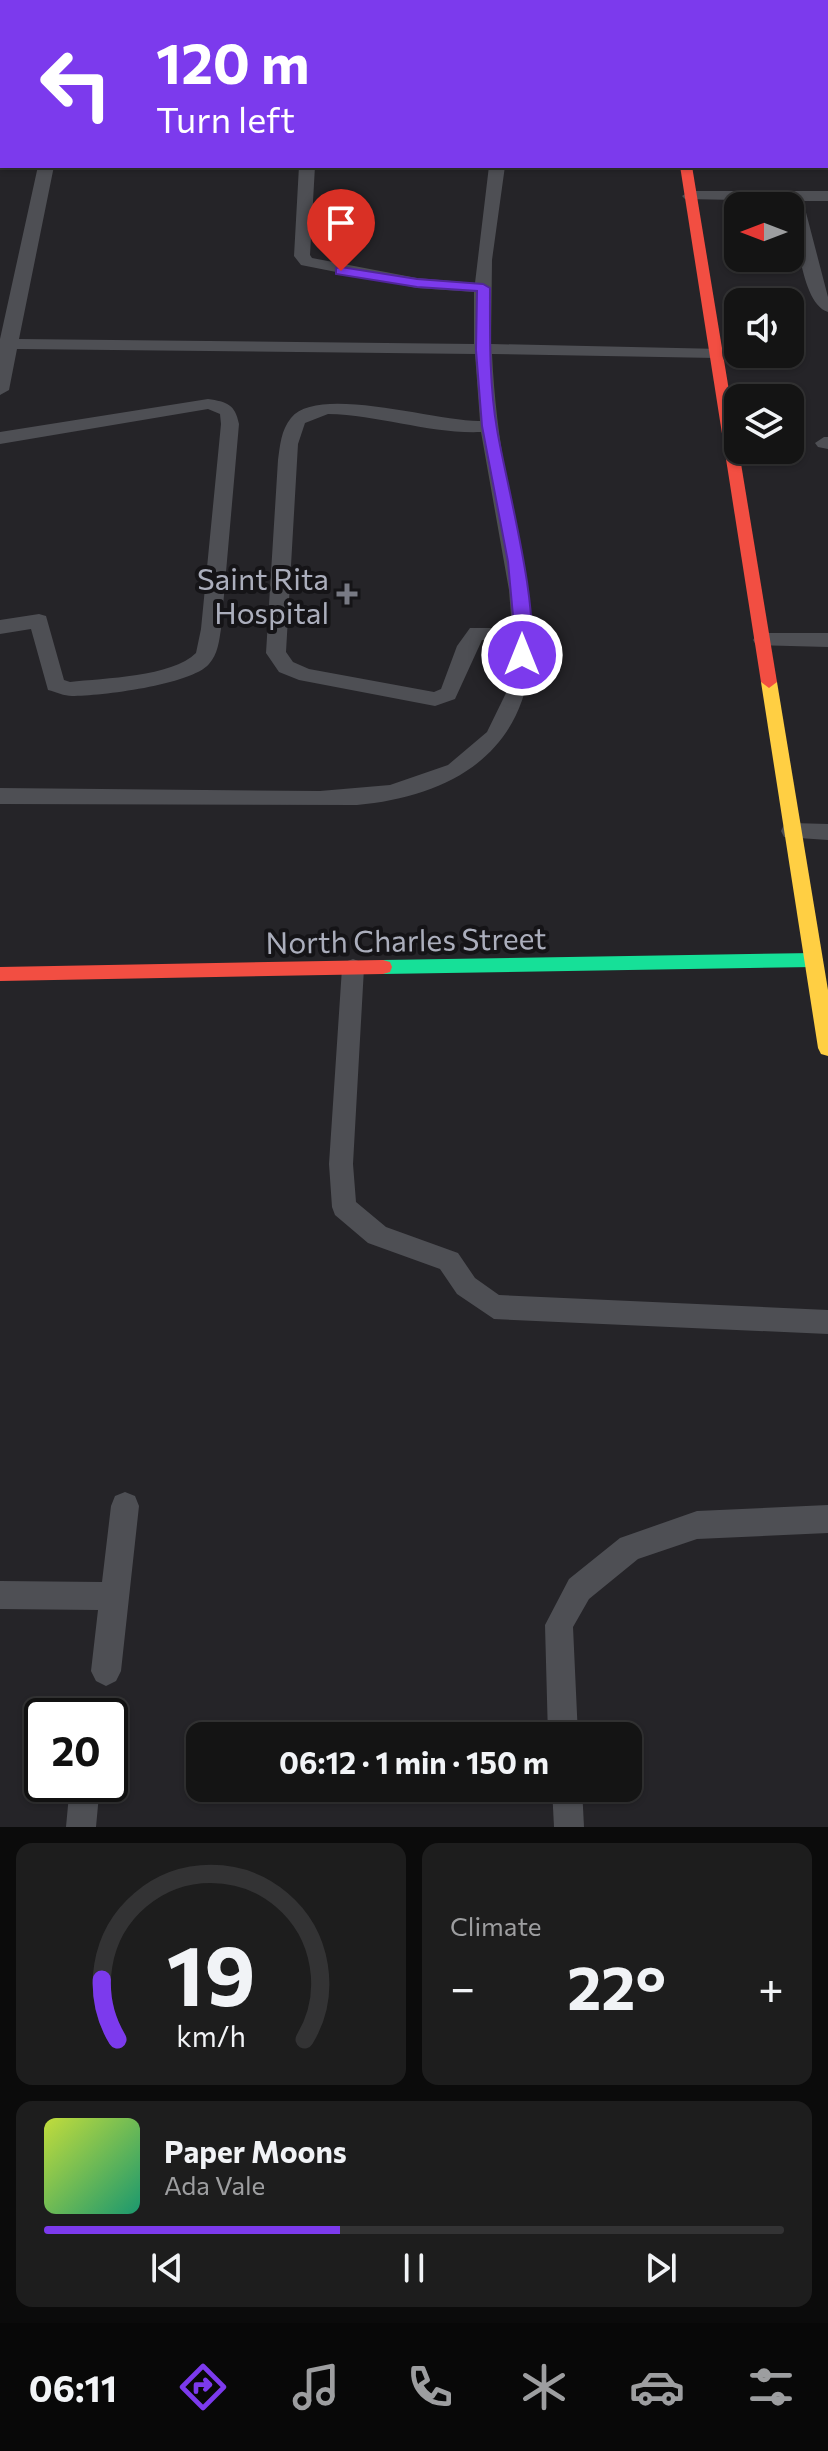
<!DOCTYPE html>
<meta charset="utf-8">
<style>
:root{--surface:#141414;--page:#1d1d1d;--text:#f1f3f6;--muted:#9d9ea0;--line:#333334;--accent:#7c3aed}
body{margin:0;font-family:Commissioner,sans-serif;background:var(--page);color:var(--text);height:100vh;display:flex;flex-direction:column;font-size:30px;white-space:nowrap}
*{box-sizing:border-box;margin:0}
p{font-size:26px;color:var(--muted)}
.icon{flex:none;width:44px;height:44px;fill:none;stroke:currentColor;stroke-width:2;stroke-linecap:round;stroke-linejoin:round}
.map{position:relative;height:1827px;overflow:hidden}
.side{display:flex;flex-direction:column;gap:16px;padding:16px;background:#0b0b0b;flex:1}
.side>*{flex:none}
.guide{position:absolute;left:0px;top:0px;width:828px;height:168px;box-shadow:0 2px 6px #0004,0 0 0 2px var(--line);background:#7c3aed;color:#fff;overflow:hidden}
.needle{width:52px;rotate:270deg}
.buttons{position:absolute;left:724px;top:192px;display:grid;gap:16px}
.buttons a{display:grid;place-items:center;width:80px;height:80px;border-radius:16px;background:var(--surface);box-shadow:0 2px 6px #0004,0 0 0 2px var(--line);font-size:40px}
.speed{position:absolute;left:24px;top:1698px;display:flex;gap:16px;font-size:40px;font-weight:700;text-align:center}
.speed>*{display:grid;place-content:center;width:104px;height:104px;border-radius:50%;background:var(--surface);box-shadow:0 2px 6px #0004,0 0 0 2px var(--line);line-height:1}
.speed .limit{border:4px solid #111;border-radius:12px;background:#fff;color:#111}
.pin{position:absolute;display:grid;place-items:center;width:68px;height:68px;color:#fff;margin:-82px -34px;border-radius:50% 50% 50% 0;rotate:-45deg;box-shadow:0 0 8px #0007}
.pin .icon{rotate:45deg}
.me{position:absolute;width:88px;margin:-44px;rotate:0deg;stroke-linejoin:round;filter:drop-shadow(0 0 6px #0008)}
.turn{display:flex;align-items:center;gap:28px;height:168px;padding:0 24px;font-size:36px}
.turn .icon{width:104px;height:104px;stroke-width:2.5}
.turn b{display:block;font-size:56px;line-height:68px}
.big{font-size:60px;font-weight:700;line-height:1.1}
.side .tile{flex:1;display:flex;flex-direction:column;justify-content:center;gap:12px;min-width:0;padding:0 28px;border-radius:16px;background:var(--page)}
.side .dial{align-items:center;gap:0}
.dial svg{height:208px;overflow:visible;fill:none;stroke:var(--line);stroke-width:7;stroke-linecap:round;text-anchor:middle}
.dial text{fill:var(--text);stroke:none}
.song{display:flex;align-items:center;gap:24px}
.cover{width:96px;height:96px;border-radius:12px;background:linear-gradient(135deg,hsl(70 70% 55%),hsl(160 70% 35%))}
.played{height:8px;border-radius:4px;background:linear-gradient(90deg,var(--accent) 40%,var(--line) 40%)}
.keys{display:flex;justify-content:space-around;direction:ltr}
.heat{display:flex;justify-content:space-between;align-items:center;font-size:44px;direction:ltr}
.side .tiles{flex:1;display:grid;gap:16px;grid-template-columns:1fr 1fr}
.tile:last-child{grid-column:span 2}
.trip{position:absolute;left:186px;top:1722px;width:456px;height:80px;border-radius:16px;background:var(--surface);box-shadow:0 2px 6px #0004,0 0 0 2px var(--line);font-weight:700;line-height:80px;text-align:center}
.menu{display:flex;height:128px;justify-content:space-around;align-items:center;background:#080808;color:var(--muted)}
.menu .icon{width:56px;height:56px}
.menu .current{color:var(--accent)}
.menu b{font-size:36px;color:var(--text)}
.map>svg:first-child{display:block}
</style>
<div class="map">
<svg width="828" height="1827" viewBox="0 0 828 1827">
<rect width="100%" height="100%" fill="#1a1a1b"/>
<!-- built -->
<path fill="#252428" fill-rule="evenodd" d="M0 0H828V1827H0ZM2 2H826V166H2ZM738 206H790V258H738ZM738 302H790V354H738ZM738 398H790V450H738ZM42 1716H110V1784H42ZM200 1736H628V1788H200Z"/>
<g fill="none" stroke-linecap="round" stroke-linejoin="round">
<!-- lane -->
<g fill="#4e4f54" fill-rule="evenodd">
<polygon points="199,0 213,0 214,2 200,2"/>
<polygon points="500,0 514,0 499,2"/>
<rect x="0" y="52" width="2" height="8"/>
<path d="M38 166H54L19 339 474 344V292L417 288 301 265 294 256 299 166H315L310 255 312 258 417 278 475 283 489 166H505L492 260 491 344 722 349 724 353 722 357 716 358 492 354C494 397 499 439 507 481 517 532 530 585 533 636 534 645 531 657 530 666 518 760 443 797 357 805L0 804V788L320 791 390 785 448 765 487 732 506 693 513 644 482 640 455 699 435 706 299 680 279 672 266 653 278 460C280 446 281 430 291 418 318 384 437 422 480 421L475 354 17 349 9 390 0 395V339ZM328 414C380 415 430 434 481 432L509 590 512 628H470L457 646 441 689 434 692 309 669 293 662 286 652 298 444 305 423Z"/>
<path d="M690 191H828V201H803L828 297V312C799 303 798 225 787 201L685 199 682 196Z"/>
<path d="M208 399C227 402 235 404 239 424L221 629C219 641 218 654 209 664 191 685 100 696 72 696 64 696 56 692 48 690L31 629 0 634V620L39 614 46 616 64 680 70 682C104 678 172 677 196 653L201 629 221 424 220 414 208 409 0 444V432Z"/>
<polygon points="824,437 828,437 828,449 818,447 815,443"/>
<polygon points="763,633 828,633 828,647 756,645 753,640 756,635"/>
<polygon points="792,823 828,824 828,840 784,837 781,831 784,825"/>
<polygon points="353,959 361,962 364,968 353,1164 356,1202 386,1227 458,1253 475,1278 499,1295 828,1310 828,1334 494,1319 457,1294 440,1269 368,1243 335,1215 332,1207 329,1164 342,968 345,962"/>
<polygon points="125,1492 135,1496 139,1506 121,1671 116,1681 106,1686 96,1681 91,1671 98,1610 0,1609 0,1581 102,1582 111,1506 115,1496"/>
<polygon points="828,1505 828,1533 697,1539 638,1559 589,1599 573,1627 578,1736 548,1736 545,1625 569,1579 620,1538 697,1511"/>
<polygon points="70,1784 100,1784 96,1827 66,1827"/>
<polygon points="552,1788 582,1788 584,1827 554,1827"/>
</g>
<!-- fast -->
<polygon fill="#16e098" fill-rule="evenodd" points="814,953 820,955 823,960 820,965 814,967 383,974 376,972 374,967 376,962 383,960"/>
<!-- slow -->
<g fill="#ffcf43" fill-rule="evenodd">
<rect x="654" y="0" width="12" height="2"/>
<rect x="826" y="27" width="2" height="6"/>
<polygon points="769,676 777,682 828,990 828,1056 821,1054 818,1048 761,682"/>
</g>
<!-- jam -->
<g fill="#f24e42" fill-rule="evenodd">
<polygon points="680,166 692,166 777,682 769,688 761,682"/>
<polygon points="383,960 390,962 392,967 390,972 383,974 0,981 0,967"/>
</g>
</g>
<!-- wall -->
<polygon fill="#3f4044" points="298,0 448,0 448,2 300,2"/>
<!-- shaded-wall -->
<g fill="#2b2c2e">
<polygon points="304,0 325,0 325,1 304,2"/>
<rect x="406" y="0" width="42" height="2"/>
</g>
<!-- route -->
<path fill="#7c3aed" stroke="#51269a" stroke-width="2" d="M341 267 417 279 483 284 490 288C490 334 489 383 497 429 504 474 544 623 528 659H517L508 562 482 426 476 350 477 291 417 287 336 274V268Z"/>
<!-- markers -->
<path fill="#787a84" stroke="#151417" stroke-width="3" d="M343 582h8v8h8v8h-8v8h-8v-8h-8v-8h8z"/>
<g text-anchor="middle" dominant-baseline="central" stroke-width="8" stroke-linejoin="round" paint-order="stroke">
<!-- poi labels -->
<g font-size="30" fill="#abaebc" stroke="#151417" text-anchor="end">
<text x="329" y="577">Saint Rita<tspan x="329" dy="34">Hospital</tspan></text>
</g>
<!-- street labels -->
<g font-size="30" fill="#abaebc" stroke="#151417">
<text transform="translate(406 939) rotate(-1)">North Charles Street</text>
</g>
</g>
</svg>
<div class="buttons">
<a><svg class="needle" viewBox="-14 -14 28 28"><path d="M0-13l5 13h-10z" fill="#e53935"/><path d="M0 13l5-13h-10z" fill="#9d9ea0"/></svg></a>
<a><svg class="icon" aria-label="sound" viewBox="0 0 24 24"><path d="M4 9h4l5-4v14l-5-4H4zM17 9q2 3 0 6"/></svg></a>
<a><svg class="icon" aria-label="layers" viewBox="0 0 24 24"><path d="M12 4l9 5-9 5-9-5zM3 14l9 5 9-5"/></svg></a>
</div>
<div class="speed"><div class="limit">20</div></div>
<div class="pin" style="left:341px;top:271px;background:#d93025"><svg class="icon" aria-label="arrive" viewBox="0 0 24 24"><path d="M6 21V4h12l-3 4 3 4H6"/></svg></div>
<svg class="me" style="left:522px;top:655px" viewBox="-20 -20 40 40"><circle r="17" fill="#7c3aed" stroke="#fff" stroke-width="3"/><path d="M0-11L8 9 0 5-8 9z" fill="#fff"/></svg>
<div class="trip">06:12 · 1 min · 150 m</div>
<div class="guide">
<div class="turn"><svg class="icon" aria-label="left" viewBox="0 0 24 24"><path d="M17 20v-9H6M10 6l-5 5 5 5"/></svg><div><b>120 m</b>Turn left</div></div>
</div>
</div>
<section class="side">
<div class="tiles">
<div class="tile dial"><svg viewBox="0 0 100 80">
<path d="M14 69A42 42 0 1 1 86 69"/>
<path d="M14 69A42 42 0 0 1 8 46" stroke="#7c3aed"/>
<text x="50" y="56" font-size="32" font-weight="700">19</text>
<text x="50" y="72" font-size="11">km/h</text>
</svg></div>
<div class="tile"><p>Climate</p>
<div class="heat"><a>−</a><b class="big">22°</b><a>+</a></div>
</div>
<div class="tile">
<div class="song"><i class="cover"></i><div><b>Paper Moons</b><p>Ada Vale</p></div></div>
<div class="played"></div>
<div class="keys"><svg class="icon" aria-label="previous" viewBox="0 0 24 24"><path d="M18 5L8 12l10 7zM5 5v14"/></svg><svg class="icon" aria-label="pause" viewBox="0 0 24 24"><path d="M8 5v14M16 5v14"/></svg><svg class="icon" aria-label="next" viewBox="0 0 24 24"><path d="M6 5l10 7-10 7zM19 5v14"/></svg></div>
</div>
</div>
</section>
<nav class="menu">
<b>06:11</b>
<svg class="icon current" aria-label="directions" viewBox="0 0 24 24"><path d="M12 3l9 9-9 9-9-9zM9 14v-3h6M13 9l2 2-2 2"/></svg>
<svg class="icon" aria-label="music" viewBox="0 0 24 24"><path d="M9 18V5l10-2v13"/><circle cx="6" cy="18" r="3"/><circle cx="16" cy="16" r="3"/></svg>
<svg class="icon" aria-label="phone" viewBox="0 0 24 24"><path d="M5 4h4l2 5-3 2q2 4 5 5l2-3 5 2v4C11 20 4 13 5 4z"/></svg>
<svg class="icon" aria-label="climate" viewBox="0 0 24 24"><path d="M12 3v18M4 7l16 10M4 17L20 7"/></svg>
<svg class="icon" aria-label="car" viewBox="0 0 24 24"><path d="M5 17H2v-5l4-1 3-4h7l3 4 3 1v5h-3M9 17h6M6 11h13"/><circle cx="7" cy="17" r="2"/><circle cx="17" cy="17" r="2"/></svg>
<svg class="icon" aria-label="filters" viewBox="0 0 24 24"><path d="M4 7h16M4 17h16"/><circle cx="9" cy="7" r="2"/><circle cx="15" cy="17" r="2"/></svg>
</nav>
